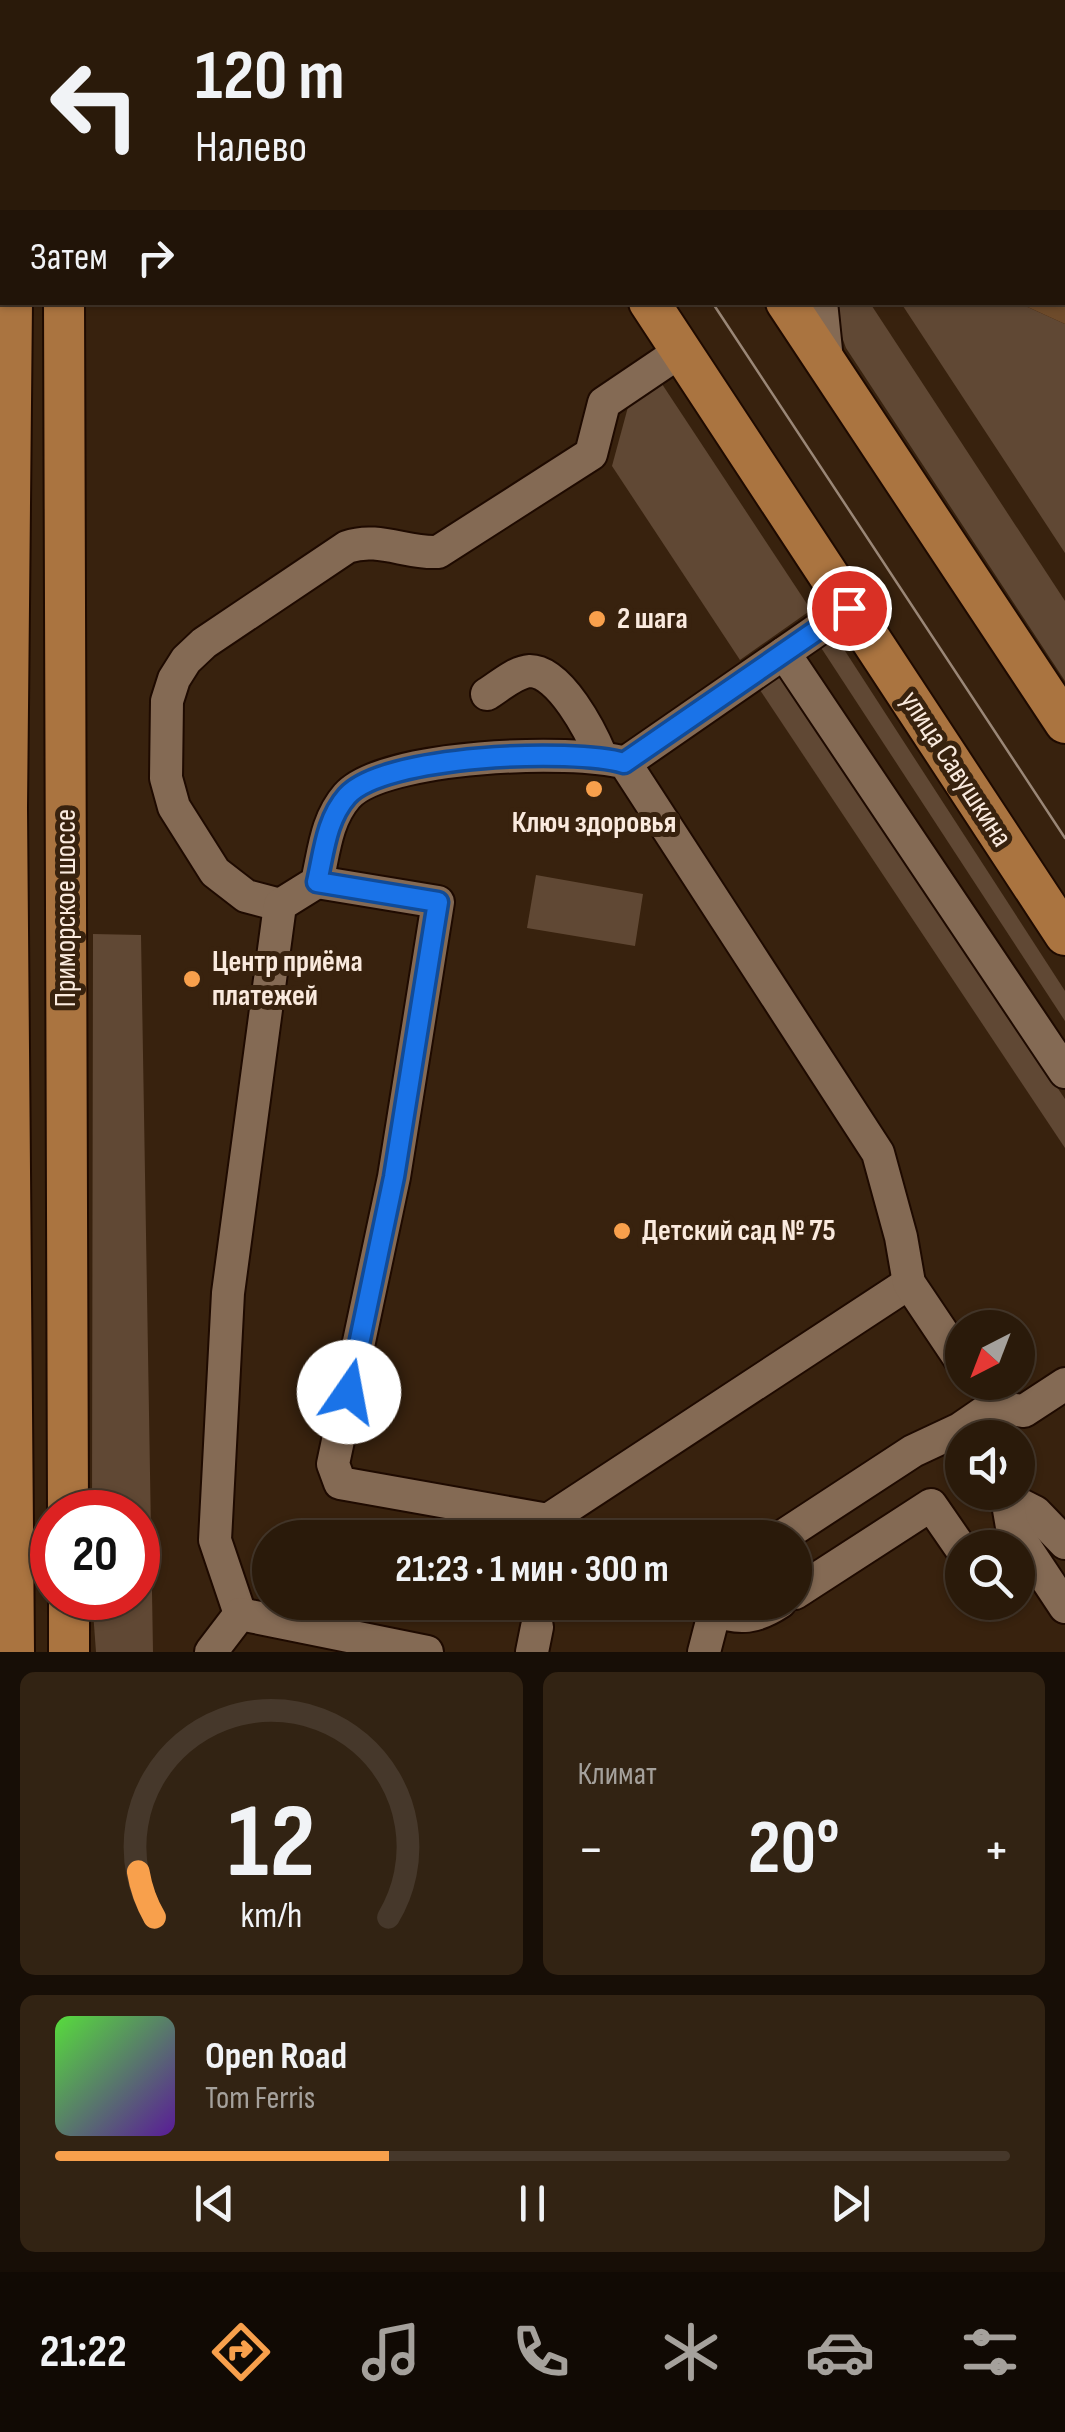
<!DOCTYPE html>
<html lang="ru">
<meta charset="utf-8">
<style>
:root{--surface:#2a1a0a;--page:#322313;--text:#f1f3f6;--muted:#a5a19c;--line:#46382b;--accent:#f8a04c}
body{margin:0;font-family:"Sofia Sans Condensed",sans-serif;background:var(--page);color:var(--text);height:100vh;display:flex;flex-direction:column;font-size:38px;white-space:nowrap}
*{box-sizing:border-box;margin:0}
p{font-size:32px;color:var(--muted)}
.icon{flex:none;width:55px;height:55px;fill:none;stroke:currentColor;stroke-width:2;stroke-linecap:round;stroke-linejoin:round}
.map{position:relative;height:1652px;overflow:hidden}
.sheet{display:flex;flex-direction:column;gap:20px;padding:20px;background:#170e06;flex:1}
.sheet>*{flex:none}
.top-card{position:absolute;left:0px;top:0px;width:1065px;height:305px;box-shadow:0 2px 8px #0004,0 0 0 2px var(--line);background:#2a1a0a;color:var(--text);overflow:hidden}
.needle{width:65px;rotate:222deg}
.buttons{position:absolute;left:945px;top:1310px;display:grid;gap:20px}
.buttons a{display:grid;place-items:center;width:90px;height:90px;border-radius:50%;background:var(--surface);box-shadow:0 2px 8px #0004,0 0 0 2px var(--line);font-size:50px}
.speed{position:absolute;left:30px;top:1490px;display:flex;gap:20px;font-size:50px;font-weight:700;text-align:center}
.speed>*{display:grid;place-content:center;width:130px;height:130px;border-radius:50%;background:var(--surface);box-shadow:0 2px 8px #0004,0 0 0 2px var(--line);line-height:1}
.speed .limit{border:15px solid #d22;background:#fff;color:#111}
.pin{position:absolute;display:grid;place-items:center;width:85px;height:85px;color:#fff;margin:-42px;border:5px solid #fff;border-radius:50%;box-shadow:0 2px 10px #0007}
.me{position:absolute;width:110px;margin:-55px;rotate:12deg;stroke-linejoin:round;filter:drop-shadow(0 0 8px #0008)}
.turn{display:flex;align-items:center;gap:35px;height:210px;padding:0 30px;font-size:45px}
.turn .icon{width:130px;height:130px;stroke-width:2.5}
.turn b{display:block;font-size:70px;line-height:85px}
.then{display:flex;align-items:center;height:95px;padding:0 30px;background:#0003;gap:20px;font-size:38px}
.big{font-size:75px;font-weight:700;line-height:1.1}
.sheet .widget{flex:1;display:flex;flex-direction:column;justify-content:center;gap:15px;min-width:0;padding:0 35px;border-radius:15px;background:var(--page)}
.sheet .dial{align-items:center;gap:0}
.dial svg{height:260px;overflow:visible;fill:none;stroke:var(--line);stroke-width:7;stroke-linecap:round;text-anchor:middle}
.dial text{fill:var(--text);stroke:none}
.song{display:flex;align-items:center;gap:30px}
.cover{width:120px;height:120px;border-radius:15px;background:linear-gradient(135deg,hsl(110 70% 55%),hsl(270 70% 35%))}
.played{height:10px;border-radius:5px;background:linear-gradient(90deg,var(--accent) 35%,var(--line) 35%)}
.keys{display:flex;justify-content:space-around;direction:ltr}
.heat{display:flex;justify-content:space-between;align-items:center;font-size:55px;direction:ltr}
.sheet .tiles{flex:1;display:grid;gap:20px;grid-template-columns:1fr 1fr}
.widget:last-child{grid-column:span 2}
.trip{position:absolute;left:252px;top:1520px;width:560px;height:100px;border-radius:50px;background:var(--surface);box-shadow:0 2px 8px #0004,0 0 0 2px var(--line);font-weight:700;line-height:100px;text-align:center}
.tab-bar{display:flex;height:160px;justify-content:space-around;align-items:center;background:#110a04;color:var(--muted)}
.tab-bar .icon{width:70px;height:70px}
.tab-bar .active{color:var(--accent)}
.tab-bar b{font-size:45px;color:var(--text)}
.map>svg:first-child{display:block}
</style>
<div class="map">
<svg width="1065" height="1652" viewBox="0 0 1065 1652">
<rect width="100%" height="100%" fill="#38220e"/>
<!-- green -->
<g fill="#604834">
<polygon points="836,303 870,303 1065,601 1065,681 846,348 838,326"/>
<polygon points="901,303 1019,303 1065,324 1065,553"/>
<polygon points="662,384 811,610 740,660 612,466 628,407"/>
<polygon points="836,637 1065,991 1065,1021 818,643"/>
<polygon points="778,670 1065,1099 1065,1148 756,684"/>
<polygon points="536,875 643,894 635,946 527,928"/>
<polygon points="93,934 141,935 153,1652 96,1652 92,1598 138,1598 138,1512 92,1512"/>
</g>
<!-- forest -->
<polygon fill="#6e4b2b" points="1065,147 1065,324 1019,303 1062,302"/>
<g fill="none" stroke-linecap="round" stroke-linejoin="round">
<defs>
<g id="minor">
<polyline points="104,0 104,2"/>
<polyline points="821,0 823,2"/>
<polyline points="275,2 283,0"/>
<polyline points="1040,2 1043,0"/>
<polyline points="821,302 827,360"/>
<polyline points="784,653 1065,1072"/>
<path d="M487 694C500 686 515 672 530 671 560 671 591 732 601 756"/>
<polyline points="625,763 849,608"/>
<polyline points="317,882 438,902 394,1177 333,1464 340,1483 548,1520 909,1283"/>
<path d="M280 905 246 896 215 872 174 807 166 778 167 701 174 679 186 660 204 643 347 547C378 536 407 554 438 552L591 454 604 403 681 351"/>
<polyline points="1003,1492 1007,1498 1035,1512 1065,1543"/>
<polyline points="1007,1498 1012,1527 1065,1607"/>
<polyline points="780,1538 913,1451 960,1429 992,1407 1024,1411 1065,1384"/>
<polyline points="795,1593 931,1505 962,1550"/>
<path d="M713 1610C740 1620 756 1618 780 1602"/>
<path d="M240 1614 215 1540 228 1293 280 905 317 882C324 852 326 820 347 796 383 755 573 748 625 763L878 1153 901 1237 909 1283 962 1362"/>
<polyline points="211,1652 240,1614 427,1652"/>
<polyline points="532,1652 537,1627"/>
<polyline points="704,1652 717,1602"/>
</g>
<g id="major">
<polyline points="61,0 61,2"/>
<polyline points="449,0 450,2"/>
<polyline points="587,0 588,2"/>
<polyline points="16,2 16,0"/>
<polyline points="12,302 7,808 14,1652"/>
<polyline points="64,302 68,1512"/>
<polyline points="649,302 1065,935"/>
<polyline points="786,302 1065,723"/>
<polyline points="69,1598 69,1652"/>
</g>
</defs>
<!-- minor casing -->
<use href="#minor" stroke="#1e0a00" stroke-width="36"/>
<!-- major casing -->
<use href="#major" stroke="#1e0a00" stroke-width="44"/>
<!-- minor -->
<use href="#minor" stroke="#846a54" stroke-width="32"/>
<!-- major -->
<use href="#major" stroke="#aa7440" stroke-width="40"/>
<!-- tram -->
<g stroke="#9a8777" stroke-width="2.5">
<polyline points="511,0 513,2"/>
<polyline points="712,302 1065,838"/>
</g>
</g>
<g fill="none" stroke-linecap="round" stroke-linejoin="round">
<defs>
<path id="route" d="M349 1392 394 1177 438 902 317 882C324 852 326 820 347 796 383 755 573 748 624 763L849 608"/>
</defs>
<!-- route casing -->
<use href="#route" stroke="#114b97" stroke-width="25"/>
<!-- route -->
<use href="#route" stroke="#1a73e8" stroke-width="18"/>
</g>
<!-- markers -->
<g fill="#f8a04c" stroke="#38220e" stroke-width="4">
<circle cx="597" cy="619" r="10"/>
<circle cx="594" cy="789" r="10"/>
<circle cx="192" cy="979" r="10"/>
<circle cx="622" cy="1231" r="10"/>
</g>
<g text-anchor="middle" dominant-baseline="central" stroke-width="10" stroke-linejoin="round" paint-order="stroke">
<!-- poi labels -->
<g font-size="30" font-weight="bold" fill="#faeade" stroke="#38220e" text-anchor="start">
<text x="617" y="619">2 шага</text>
<text x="594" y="823" text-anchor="middle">Ключ здоровья</text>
<text x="212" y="962">Центр приёма<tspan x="212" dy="34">платежей</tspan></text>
<text x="642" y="1231">Детский сад № 75</text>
</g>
<!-- street labels -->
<g font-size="30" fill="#faeade" stroke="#38220e">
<text transform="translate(956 769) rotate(57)">улица Савушкина</text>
<text transform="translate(66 908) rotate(-90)">Приморское шоссе</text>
</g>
</g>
</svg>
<div class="buttons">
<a><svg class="needle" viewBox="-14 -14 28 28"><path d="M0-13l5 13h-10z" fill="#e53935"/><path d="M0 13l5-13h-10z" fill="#a5a19c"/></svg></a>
<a><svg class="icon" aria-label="sound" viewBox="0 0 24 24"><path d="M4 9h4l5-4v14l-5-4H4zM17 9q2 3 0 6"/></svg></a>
<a><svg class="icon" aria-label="search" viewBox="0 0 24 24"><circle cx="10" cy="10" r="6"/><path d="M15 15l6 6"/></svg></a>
</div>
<div class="speed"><div class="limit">20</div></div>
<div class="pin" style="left:849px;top:608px;background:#d93025"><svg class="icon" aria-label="arrive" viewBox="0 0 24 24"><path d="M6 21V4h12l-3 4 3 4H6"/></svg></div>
<svg class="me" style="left:349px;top:1392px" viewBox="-20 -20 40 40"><circle r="19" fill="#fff"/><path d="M0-13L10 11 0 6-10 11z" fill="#1a73e8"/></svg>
<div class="trip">21:23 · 1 мин · 300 m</div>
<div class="top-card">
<div class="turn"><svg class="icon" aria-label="left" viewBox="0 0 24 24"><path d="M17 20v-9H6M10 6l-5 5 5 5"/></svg><div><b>120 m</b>Налево</div></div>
<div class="then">Затем<svg class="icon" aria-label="right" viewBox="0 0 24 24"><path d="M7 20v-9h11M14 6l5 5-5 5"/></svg></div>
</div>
</div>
<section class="sheet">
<div class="tiles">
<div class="widget dial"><svg viewBox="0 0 100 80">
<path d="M14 69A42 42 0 1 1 86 69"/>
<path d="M14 69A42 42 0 0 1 9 55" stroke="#f8a04c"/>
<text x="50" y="56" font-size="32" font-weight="700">12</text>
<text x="50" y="72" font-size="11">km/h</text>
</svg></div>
<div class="widget"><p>Климат</p>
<div class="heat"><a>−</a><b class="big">20°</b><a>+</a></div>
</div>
<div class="widget">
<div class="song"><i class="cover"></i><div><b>Open Road</b><p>Tom Ferris</p></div></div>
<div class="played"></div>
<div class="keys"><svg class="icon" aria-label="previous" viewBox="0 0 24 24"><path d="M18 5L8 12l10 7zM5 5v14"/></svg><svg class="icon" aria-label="pause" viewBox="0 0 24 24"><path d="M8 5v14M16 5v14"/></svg><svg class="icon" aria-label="next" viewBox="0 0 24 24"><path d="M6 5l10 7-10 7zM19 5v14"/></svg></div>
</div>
</div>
</section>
<nav class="tab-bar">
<b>21:22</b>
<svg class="icon active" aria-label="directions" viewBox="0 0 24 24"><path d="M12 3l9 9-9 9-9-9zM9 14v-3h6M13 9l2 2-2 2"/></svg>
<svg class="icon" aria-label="music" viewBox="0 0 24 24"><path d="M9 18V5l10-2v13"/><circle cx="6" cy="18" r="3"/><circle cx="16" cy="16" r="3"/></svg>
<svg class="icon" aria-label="phone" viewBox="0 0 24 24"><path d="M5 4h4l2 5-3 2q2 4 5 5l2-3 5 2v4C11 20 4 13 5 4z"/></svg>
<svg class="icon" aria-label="climate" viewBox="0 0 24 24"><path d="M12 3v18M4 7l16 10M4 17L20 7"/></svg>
<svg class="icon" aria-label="car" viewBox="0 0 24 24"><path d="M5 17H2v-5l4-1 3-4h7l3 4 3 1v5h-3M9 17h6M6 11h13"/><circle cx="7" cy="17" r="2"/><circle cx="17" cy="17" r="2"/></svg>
<svg class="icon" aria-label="filters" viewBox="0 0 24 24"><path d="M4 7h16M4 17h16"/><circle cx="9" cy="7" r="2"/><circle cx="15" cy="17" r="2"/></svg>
</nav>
